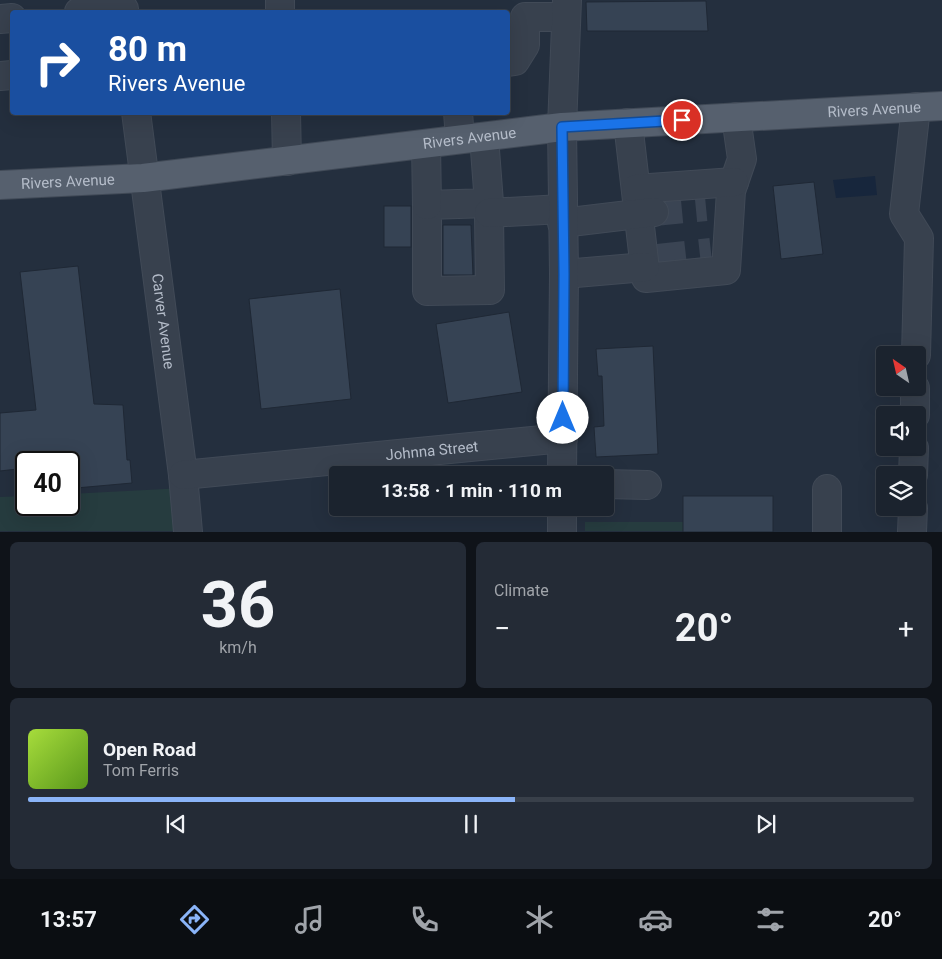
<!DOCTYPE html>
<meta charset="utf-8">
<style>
:root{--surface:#1b232e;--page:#242b36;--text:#f1f3f6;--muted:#a0a4aa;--line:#39404a;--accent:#8ab4f8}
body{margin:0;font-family:Roboto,sans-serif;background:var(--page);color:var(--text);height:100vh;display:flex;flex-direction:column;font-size:19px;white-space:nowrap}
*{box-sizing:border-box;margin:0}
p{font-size:16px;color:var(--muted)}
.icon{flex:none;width:28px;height:28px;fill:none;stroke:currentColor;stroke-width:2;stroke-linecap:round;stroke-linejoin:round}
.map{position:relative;height:532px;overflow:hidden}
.sheet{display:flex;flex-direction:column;gap:10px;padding:10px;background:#0f1319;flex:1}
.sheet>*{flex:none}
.guide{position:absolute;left:10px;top:10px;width:500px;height:105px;border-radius:5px;box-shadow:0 5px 20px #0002,0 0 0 1px var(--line);background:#1a4fa0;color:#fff;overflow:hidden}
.needle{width:32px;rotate:326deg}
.controls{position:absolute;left:876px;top:346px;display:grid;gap:10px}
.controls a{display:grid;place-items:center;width:50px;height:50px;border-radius:5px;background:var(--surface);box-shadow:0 5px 20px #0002,0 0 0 1px var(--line);font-size:25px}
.speed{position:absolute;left:15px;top:451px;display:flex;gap:10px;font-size:25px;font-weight:700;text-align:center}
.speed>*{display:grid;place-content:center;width:65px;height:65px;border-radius:50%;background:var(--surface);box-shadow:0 5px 20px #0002,0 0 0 1px var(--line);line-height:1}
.speed .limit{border:2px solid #111;border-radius:8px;background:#fff;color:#111}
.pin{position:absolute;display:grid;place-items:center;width:42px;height:42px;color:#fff;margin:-21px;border:2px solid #fff;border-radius:50%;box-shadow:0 1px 5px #0007}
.me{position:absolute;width:55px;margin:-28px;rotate:0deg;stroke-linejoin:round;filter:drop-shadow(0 0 4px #0008)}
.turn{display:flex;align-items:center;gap:18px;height:105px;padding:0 15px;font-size:22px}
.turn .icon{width:65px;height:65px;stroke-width:2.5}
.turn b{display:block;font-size:35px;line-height:42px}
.big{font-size:38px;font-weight:700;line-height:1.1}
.sheet .card{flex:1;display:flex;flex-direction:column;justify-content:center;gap:8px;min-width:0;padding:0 18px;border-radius:8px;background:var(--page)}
.sheet .dial{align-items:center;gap:0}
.dial b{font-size:65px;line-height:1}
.song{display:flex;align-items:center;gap:15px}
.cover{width:60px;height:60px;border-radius:8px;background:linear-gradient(135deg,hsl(80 70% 55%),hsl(90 70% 35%))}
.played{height:5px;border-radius:2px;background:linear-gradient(90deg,var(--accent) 55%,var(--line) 55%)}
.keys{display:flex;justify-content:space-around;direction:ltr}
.heat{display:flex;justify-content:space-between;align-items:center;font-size:28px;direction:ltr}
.sheet .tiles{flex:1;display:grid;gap:10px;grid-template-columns:1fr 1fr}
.card:last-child{grid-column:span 2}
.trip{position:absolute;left:329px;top:466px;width:285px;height:50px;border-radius:5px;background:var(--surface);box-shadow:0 5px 20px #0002,0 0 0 1px var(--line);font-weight:700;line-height:50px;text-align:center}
.dock{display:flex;height:80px;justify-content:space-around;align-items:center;background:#0b0e12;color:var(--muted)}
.dock .icon{width:35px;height:35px}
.dock .selected{color:var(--accent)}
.dock b{font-size:22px;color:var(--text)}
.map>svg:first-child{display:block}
</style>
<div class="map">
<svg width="942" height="532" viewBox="0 0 942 532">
<rect width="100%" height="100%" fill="#242f3e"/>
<!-- green -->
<g fill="#263c3f">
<polygon points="184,488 188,531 0,531 0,497 26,496 26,505 69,505 69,494"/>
<rect x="585" y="522" width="98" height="9"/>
</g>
<!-- water -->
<polygon fill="#17263c" points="875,176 877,195 836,198 833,180"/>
<!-- building -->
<g fill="#364354" stroke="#1f2835">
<polygon points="706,1 708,31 587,31 586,2"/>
<polygon points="814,182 823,254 781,259 773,186"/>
<rect x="384" y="206" width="27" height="41"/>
<polygon points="443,225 471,225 473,275 443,275"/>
<polygon points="78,266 94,404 123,405 127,460 130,460 132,483 76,488 74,462 26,462 26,468 0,471 0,413 36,410 20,272"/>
<polygon points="340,289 351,399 261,409 249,299"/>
<polygon points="509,312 522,392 448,403 436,324"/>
<polygon points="653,346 658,454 596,457 594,427 604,426 602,376 598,376 596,349"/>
<rect x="683" y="496" width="90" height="36"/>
<polygon points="438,508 511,508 511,512 439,516"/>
</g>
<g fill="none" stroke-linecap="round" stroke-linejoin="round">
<!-- minor-tunnel -->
<g stroke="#3a4453" stroke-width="28" stroke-dasharray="28 14" stroke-linecap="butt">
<polyline points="654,212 706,207"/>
<polyline points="658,258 711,252"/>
</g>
<defs>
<g id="minor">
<polyline points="280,0 280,12"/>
<polyline points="79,12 124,9"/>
<polyline points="0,19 12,18"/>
<polyline points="508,62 515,61 525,45 525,17 566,17"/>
<polyline points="0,76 12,75"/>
<polyline points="916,107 904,214 919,238 916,355"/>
<path id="s1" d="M136 112 183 475 188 532"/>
<polyline points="286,112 287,161"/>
<polyline points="458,112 460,139"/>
<polyline points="628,123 646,278 726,270 731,191 742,159 736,117"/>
<polyline points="484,137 489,203 489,213 490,290 427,291 427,205 489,203"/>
<polyline points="426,144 427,205"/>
<polyline points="636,189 734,182"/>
<polyline points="489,213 562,209"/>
<polyline points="562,223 654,212"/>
<polyline points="564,274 645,267"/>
<polyline points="915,415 915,388"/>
<path id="s2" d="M183 475 563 438"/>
<polyline points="562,475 564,274 562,127 567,0"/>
<polyline points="913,475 914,448"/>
<polyline points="605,484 647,485"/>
<polyline points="827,489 827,532"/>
<polyline points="562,532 562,508"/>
<polyline points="912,532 913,508"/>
</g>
<g id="major">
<path id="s3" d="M0 185 143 178 562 127 942 106"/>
</g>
</defs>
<!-- minor casing -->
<use href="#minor" stroke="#414a57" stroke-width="30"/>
<!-- major casing -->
<use href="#major" stroke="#414a57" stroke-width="30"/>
<!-- minor -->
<use href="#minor" stroke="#38414e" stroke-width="28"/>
<!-- major -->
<use href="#major" stroke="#56606e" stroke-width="28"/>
</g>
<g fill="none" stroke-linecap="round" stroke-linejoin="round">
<defs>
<polyline id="route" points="563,418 564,274 562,127 682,120"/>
</defs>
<!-- route casing -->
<use href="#route" stroke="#114b97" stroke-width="12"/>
<!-- route -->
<use href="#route" stroke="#1a73e8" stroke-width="9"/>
</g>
<g text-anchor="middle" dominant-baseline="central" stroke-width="5" stroke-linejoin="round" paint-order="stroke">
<!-- street labels -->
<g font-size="15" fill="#b4bcc9" stroke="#1d2633">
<text stroke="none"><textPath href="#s3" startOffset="878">Rivers Avenue</textPath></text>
<text stroke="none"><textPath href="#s3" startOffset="472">Rivers Avenue</textPath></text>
<text stroke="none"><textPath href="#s3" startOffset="68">Rivers Avenue</textPath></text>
<text stroke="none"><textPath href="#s1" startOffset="211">Carver Avenue</textPath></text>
<text stroke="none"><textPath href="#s2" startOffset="250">Johnna Street</textPath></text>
</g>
</g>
</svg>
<div class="controls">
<a><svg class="needle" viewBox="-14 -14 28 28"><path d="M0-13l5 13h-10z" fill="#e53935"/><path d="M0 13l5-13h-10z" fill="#a0a4aa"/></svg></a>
<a><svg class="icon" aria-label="sound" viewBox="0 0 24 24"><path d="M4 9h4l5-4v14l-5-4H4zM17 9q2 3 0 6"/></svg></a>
<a><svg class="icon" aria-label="layers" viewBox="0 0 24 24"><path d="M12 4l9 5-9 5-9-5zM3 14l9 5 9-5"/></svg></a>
</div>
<div class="speed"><div class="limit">40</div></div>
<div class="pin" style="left:682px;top:120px;background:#d93025"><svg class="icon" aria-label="arrive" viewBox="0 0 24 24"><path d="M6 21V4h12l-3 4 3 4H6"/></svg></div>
<svg class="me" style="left:563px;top:418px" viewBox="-20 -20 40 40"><circle r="19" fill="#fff"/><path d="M0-13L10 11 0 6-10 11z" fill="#1a73e8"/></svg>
<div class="trip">13:58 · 1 min · 110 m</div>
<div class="guide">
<div class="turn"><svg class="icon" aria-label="right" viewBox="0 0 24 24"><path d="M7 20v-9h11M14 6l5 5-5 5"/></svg><div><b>80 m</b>Rivers Avenue</div></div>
</div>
</div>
<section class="sheet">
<div class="tiles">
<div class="card dial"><b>36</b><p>km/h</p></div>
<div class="card"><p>Climate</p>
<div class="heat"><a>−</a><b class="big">20°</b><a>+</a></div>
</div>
<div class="card">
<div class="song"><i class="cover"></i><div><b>Open Road</b><p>Tom Ferris</p></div></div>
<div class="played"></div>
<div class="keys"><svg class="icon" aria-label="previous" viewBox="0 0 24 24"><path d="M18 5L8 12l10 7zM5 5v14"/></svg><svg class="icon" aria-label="pause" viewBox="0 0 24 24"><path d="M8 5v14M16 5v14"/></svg><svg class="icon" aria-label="next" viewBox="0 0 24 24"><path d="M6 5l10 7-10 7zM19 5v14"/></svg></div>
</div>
</div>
</section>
<nav class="dock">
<b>13:57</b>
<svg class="icon selected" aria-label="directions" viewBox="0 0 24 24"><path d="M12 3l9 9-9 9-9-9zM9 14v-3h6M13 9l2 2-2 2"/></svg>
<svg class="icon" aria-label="music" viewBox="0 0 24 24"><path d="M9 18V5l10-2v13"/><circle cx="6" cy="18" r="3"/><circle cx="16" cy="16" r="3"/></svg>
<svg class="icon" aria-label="phone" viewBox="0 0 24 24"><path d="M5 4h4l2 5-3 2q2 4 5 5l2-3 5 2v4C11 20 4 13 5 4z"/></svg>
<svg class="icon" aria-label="climate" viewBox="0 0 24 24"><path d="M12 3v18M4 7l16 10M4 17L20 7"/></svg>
<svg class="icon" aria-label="car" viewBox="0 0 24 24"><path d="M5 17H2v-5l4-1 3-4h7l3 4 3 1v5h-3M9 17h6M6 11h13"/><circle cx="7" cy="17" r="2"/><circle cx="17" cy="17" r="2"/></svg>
<svg class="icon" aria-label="filters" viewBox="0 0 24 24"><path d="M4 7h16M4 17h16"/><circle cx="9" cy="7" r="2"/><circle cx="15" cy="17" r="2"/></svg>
<b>20°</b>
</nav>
